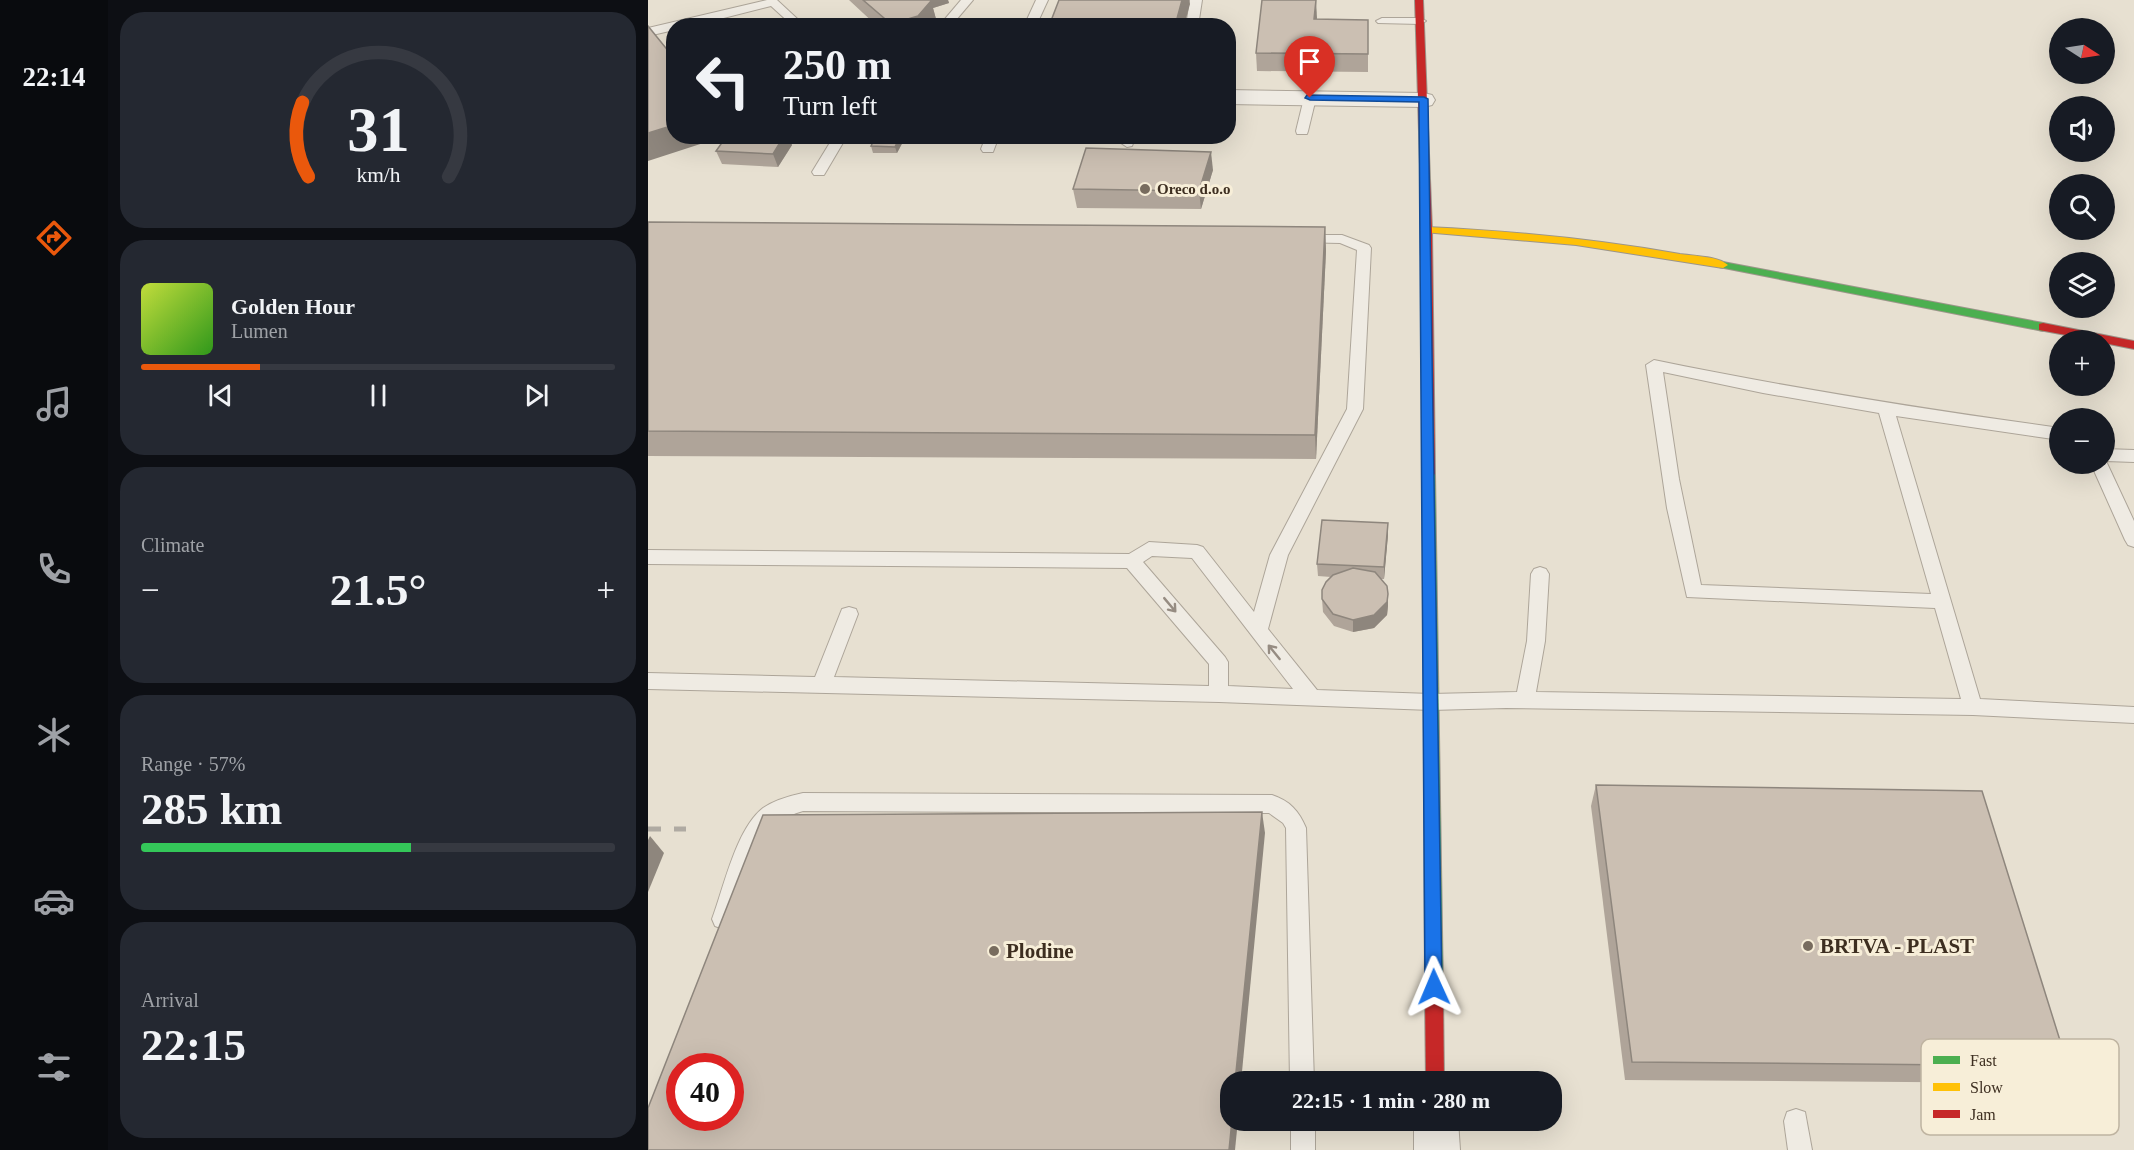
<!DOCTYPE html>
<meta charset="utf-8">
<style>
:root{--surface:#171b24;--page:#242831;--text:#f1f3f6;--muted:#9ea1a6;--line:#363941;--accent:#ea580c}
body{margin:0;font-family:Georgia,serif;background:var(--page);color:var(--text);height:100vh;display:flex;flex-direction:column;font-size:22px;white-space:nowrap}
*{box-sizing:border-box;margin:0}
p{font-size:20px;color:var(--muted)}
.icon{flex:none;width:33px;height:33px;fill:none;stroke:currentColor;stroke-width:2;stroke-linecap:round;stroke-linejoin:round}
.map{position:relative;flex:1;overflow:hidden}
.side{display:flex;flex-direction:column;gap:12px;padding:12px;background:#0d0f14;width:540px}
.side>*{flex:none}
.banner{position:absolute;left:18px;top:18px;width:570px;height:126px;border-radius:24px;box-shadow:0 6px 24px #0002;background:#171b24;color:var(--text);overflow:hidden}
.needle{width:39px;rotate:102deg}
.buttons{position:absolute;left:1401px;top:18px;display:grid;gap:12px}
.buttons a{display:grid;place-items:center;width:66px;height:66px;border-radius:50%;background:var(--surface);box-shadow:0 6px 24px #0002;font-size:30px}
.speed{position:absolute;left:18px;top:1053px;display:flex;gap:12px;font-size:30px;font-weight:700;text-align:center}
.speed>*{display:grid;place-content:center;width:78px;height:78px;border-radius:50%;background:var(--surface);box-shadow:0 6px 24px #0002;line-height:1}
.speed .limit{border:9px solid #d22;background:#fff;color:#111}
.pin{position:absolute;display:grid;place-items:center;width:51px;height:51px;color:#fff;margin:-62px -26px;border-radius:50% 50% 50% 0;rotate:-45deg;box-shadow:0 0 6px #0007}
.pin .icon{rotate:45deg}
.me{position:absolute;width:66px;margin:-33px;rotate:359deg;stroke-linejoin:round;filter:drop-shadow(0 0 4px #0008)}
.turn{display:flex;align-items:center;gap:21px;height:126px;padding:0 18px;font-size:27px}
.turn .icon{width:78px;height:78px;stroke-width:2.5}
.turn b{display:block;font-size:42px;line-height:51px}
.big{font-size:45px;font-weight:700;line-height:1.1}
.side .widget{flex:1;display:flex;flex-direction:column;justify-content:center;gap:9px;min-width:0;padding:0 21px;border-radius:24px;background:var(--page)}
.side .dial{align-items:center;gap:0}
.dial svg{height:156px;overflow:visible;fill:none;stroke:var(--line);stroke-width:7;stroke-linecap:round;text-anchor:middle}
.dial text{fill:var(--text);stroke:none}
.song{display:flex;align-items:center;gap:18px}
.cover{width:72px;height:72px;border-radius:9px;background:linear-gradient(135deg,hsl(70 70% 55%),hsl(110 70% 35%))}
.played{height:6px;border-radius:3px;background:linear-gradient(90deg,var(--accent) 25%,var(--line) 25%)}
.keys{display:flex;justify-content:space-around;direction:ltr}
.heat{display:flex;justify-content:space-between;align-items:center;font-size:33px;direction:ltr}
.charge{height:9px;border-radius:4px;background:linear-gradient(90deg,#34c759 57%,var(--line) 0)}
.trip{position:absolute;left:572px;top:1071px;width:342px;height:60px;border-radius:24px;background:var(--surface);box-shadow:0 6px 24px #0002;font-weight:700;line-height:60px;text-align:center}
main{display:flex;flex:1;min-height:0}
.menu{display:flex;flex-direction:column;width:108px;justify-content:space-around;align-items:center;background:#090b0e;color:var(--muted)}
.menu .icon{width:42px;height:42px}
.menu .on{color:var(--accent)}
.menu b{font-size:27px;color:var(--text)}
.map>svg:first-child{display:block}
</style>
<main>
<nav class="menu">
<b>22:14</b>
<svg class="icon on" aria-label="directions" viewBox="0 0 24 24"><path d="M12 3l9 9-9 9-9-9zM9 14v-3h6M13 9l2 2-2 2"/></svg>
<svg class="icon" aria-label="music" viewBox="0 0 24 24"><path d="M9 18V5l10-2v13"/><circle cx="6" cy="18" r="3"/><circle cx="16" cy="16" r="3"/></svg>
<svg class="icon" aria-label="phone" viewBox="0 0 24 24"><path d="M5 4h4l2 5-3 2q2 4 5 5l2-3 5 2v4C11 20 4 13 5 4z"/></svg>
<svg class="icon" aria-label="climate" viewBox="0 0 24 24"><path d="M12 3v18M4 7l16 10M4 17L20 7"/></svg>
<svg class="icon" aria-label="car" viewBox="0 0 24 24"><path d="M5 17H2v-5l4-1 3-4h7l3 4 3 1v5h-3M9 17h6M6 11h13"/><circle cx="7" cy="17" r="2"/><circle cx="17" cy="17" r="2"/></svg>
<svg class="icon" aria-label="filters" viewBox="0 0 24 24"><path d="M4 7h16M4 17h16"/><circle cx="9" cy="7" r="2"/><circle cx="15" cy="17" r="2"/></svg>
</nav>
<section class="side">
<div class="widget dial"><svg viewBox="0 0 100 80">
<path d="M14 69A42 42 0 1 1 86 69"/>
<path d="M14 69A42 42 0 0 1 11 31" stroke="#ea580c"/>
<text x="50" y="56" font-size="32" font-weight="700">31</text>
<text x="50" y="72" font-size="11">km/h</text>
</svg></div>
<div class="widget">
<div class="song"><i class="cover"></i><div><b>Golden Hour</b><p>Lumen</p></div></div>
<div class="played"></div>
<div class="keys"><svg class="icon" aria-label="previous" viewBox="0 0 24 24"><path d="M18 5L8 12l10 7zM5 5v14"/></svg><svg class="icon" aria-label="pause" viewBox="0 0 24 24"><path d="M8 5v14M16 5v14"/></svg><svg class="icon" aria-label="next" viewBox="0 0 24 24"><path d="M6 5l10 7-10 7zM19 5v14"/></svg></div>
</div>
<div class="widget"><p>Climate</p>
<div class="heat"><a>−</a><b class="big">21.5°</b><a>+</a></div>
</div>
<div class="widget"><p>Range · 57%</p><b class="big">285 km</b><div class="charge"></div></div>
<div class="widget"><p>Arrival</p><b class="big">22:15</b></div>
</section>
<div class="map">
<svg width="1486" height="1150" viewBox="0 0 1486 1150">
<rect width="100%" height="100%" fill="#e7e0d1"/>
<g fill="none" stroke-linecap="round" stroke-linejoin="round">
<defs>
<g id="lane">
<polygon points="119,0 129,0 157,26 145,26 123,6 44,26 26,26 26,30 0,36 0,28"/>
<polygon points="313,0 325,0 303,26 291,26"/>
<polygon points="388,0 400,0 388,26 376,26"/>
<polygon points="542,0 554,0 550,26 538,26"/>
<polygon points="734,18 772,18 778,21 772,24 730,23 728,21"/>
<polygon points="662,94 668,98 660,131 659,134 649,134 648,131 656,98"/>
<polygon points="186,136 199,136 176,175 166,175 164,172"/>
<polygon points="338,136 351,136 345,152 335,152 333,149"/>
<polygon points="475,136 488,136 484,146 479,147 473,143"/>
<path d="M653 235H694L721 245 723 248 715 409 640 555 620 629 669 690 783 694 869 692 879 641 883 574 886 569 892 567 898 569 901 574 897 641 888 692 1313 699 1287 608 1039 597 1019 508 998 365 1006 360C1141 388 1275 409 1412 428V440L1248 416 1332 699 1486 707V723L1325 715 858 708 783 710 571 702 0 689V673L167 677 192 614 194 609 201 607 208 609 210 614 186 677 561 686V664L479 568 0 564V550L481 554 501 542 549 545 555 547 606 612 622 555 699 409 709 250 692 243 648 242 646 239ZM1015 372 1115 393 1231 413 1283 594 1053 585 1031 479ZM504 556 544 558 645 689 580 686V662L577 657 495 562Z"/>
<polygon points="1456,449 1486,450 1486,462 1458,461 1486,521 1486,547 1480,545 1477,540 1443,464 1456,464"/>
<path d="M155 793 624 795C642 801 651 811 658 828L666 1082H642L638 828 635 823 621 813 155 811C103 824 101 884 83 926L75 929 67 926 64 919C76 887 88 829 115 808 127 800 141 796 155 793Z"/>
<polygon points="1148,1109 1157,1112 1164,1150 1140,1150 1136,1121 1139,1112"/>
<rect x="643" y="1120" width="24" height="30"/>
</g>
<g id="street">
<polygon points="580,90 776,93 784,95 787,100 784,105 776,107 580,104"/>
<polygon points="766,1120 810,1120 812,1150 766,1150"/>
</g>
<g id="fast">
<polygon points="1075,262 1395,323 1401,327 1395,331 1071,267 1071,263"/>
<polygon points="781,469 787,474 795,994 792,1000 786,1002 780,1000 777,994 775,474"/>
</g>
<path id="slow" d="M779 227C864 231 948 239 1032 254 1045 256 1070 256 1080 265L1075 268 928 245 775 232V228Z"/>
<g id="jam">
<polygon points="767,0 775,0 784,230 787,474 781,479 775,474 774,230"/>
<polygon points="1395,323 1486,341 1486,349 1456,343 1456,340 1445,340 1391,330 1391,324"/>
<polygon points="786,986 792,988 795,994 796,1082 778,1082 777,994 780,988"/>
</g>
</defs>
<!-- lane casing -->
<use href="#lane" stroke="#ada599" stroke-width="2"/>
<!-- street casing -->
<use href="#street" stroke="#ada599" stroke-width="2"/>
<!-- fast casing -->
<use href="#fast" stroke="#9c958a" stroke-width="2"/>
<!-- slow casing -->
<use href="#slow" stroke="#9c958a" stroke-width="2"/>
<!-- jam casing -->
<use href="#jam" stroke="#9c958a" stroke-width="2"/>
<!-- lane -->
<use href="#lane" fill="#efebe3" fill-rule="evenodd"/>
<!-- street -->
<use href="#street" fill="#efebe3" fill-rule="evenodd"/>
<!-- fast -->
<use href="#fast" fill="#4caf50" fill-rule="evenodd"/>
<!-- slow -->
<use href="#slow" fill="#ffc107" fill-rule="evenodd"/>
<!-- jam -->
<use href="#jam" fill="#c62828" fill-rule="evenodd"/>
<!-- rail -->
<polyline stroke="#afaaa2" stroke-width="5" stroke-dasharray="13 13" stroke-linecap="butt" points="0,829 38,829"/>
</g>
<!-- wall -->
<g fill="#afa499">
<polygon points="201,0 300,0 301,3 285,8 288,19 282,26 229,26"/>
<polygon points="668,19 720,20 720,72 609,71 608,53"/>
<polygon points="228,136 258,136 249,153 225,153 223,146"/>
<polygon points="144,145 130,167 74,164 68,151"/>
<polygon points="565,170 553,209 429,208 425,189"/>
<polygon points="0,222 677,227 678,251 668,459 0,456"/>
<polygon points="740,523 740,535 736,579 733,579 740,606 739,615 726,628 705,632 686,626 675,612 674,599 683,577 670,576 669,564"/>
<polygon points="948,785 1420,1066 1400,1083 977,1080 943,806"/>
</g>
<!-- shaded-wall -->
<g fill="#8e867d">
<polygon points="278,0 300,0 301,3 285,8 288,19 282,26 243,26 243,24"/>
<polygon points="534,0 541,0 542,4 536,26 527,26"/>
<polygon points="668,0 669,18 667,37 666,19"/>
<polygon points="26,125 26,136 77,136 0,161 0,133"/>
<polygon points="136,136 141,136 144,145 130,167 125,154"/>
<polygon points="252,136 258,136 249,153 247,147"/>
<polygon points="563,152 565,170 553,209 551,191"/>
<polygon points="677,227 678,251 668,459 667,435"/>
<polygon points="740,523 740,535 736,579 736,567"/>
<polygon points="740,594 740,606 739,615 726,628 705,632 705,620"/>
<polygon points="614,812 617,833 593,1082 587,1082"/>
<polygon points="2,836 16,853 0,892 0,840"/>
<polygon points="584,1120 590,1120 587,1150 581,1150"/>
</g>
<!-- building -->
<g fill="#cbbfb2" stroke="#8e867d" stroke-width="1.5" fill-rule="evenodd">
<polygon points="215,0 283,0 283,1 270,16 243,24"/>
<polygon points="411,0 534,0 527,26 401,26"/>
<polygon points="614,0 668,0 666,19 720,20 720,54 608,53"/>
<polygon points="0,26 26,58 26,125 0,133"/>
<polygon points="88,136 136,136 125,154 68,151 78,137 88,138"/>
<polygon points="228,136 252,136 247,147 223,146"/>
<polygon points="438,148 563,152 551,191 425,189"/>
<polygon points="0,222 677,227 667,435 0,431"/>
<polygon points="674,520 740,523 736,567 669,564"/>
<polygon points="705,568 727,572 739,586 740,594 739,602 726,615 705,620 685,614 674,599 674,590 678,582 685,575"/>
<polygon points="948,785 1334,791 1420,1066 984,1062"/>
<path d="M614 812 587 1082H582V1120H584L581 1150H0V1108L115 815ZM32 1066H82V1118H32Z"/>
</g>
<!-- one-way arrows -->
<defs><path id="oneway-shaft" d="M-6 0H5M1.5-3L5.5 0L1.5 3" fill="none" stroke-width="1.6" stroke-linecap="round" stroke-linejoin="round" transform="scale(1.5)"/></defs>
<g stroke="#968c82">
<use href="#oneway-shaft" transform="translate(522 605) rotate(50)"/>
<use href="#oneway-shaft" transform="translate(626 652) rotate(-129)"/>
</g>
<!-- route -->
<polygon fill="#1a73e8" stroke="#114b97" stroke-width="1.5" points="659,95 776,97 780,99 794,987 792,993 786,996 780,993 777,987 771,102 662,100 657,98"/>
<!-- markers -->
<g fill="#786c5e" stroke="#f7eed8" stroke-width="2">
<circle cx="497" cy="189" r="6"/>
<circle cx="1160" cy="946" r="6"/>
<circle cx="346" cy="951" r="6"/>
</g>
<g text-anchor="middle" dominant-baseline="central" stroke-width="6" stroke-linejoin="round" paint-order="stroke">
<!-- far-poi labels -->
<g font-size="15" font-weight="bold" fill="#3d2e20" stroke="#f7eed8" text-anchor="start">
<text x="509" y="189">Oreco d.o.o</text>
</g>
<!-- near-poi labels -->
<g font-size="21" font-weight="bold" fill="#3d2e20" stroke="#f7eed8" text-anchor="start">
<text x="1172" y="946">BRTVA - PLAST</text>
<text x="358" y="951">Plodine</text>
</g>
</g>
<!-- legend -->
<rect x="1273" y="1039" width="198" height="96" rx="9" fill="#f7eed8" stroke="#bfb4a1" stroke-width="1.5"/>
<rect x="1285" y="1056" width="27" height="8" fill="#4caf50"/>
<rect x="1285" y="1083" width="27" height="8" fill="#ffc107"/>
<rect x="1285" y="1110" width="27" height="8" fill="#c62828"/>
<g font-size="16" fill="#3d2e20">
<text x="1322" y="1066">Fast</text>
<text x="1322" y="1093">Slow</text>
<text x="1322" y="1120">Jam</text>
</g>
</svg>
<div class="buttons">
<a><svg class="needle" viewBox="-14 -14 28 28"><path d="M0-13l5 13h-10z" fill="#e53935"/><path d="M0 13l5-13h-10z" fill="#9ea1a6"/></svg></a>
<a><svg class="icon" aria-label="sound" viewBox="0 0 24 24"><path d="M4 9h4l5-4v14l-5-4H4zM17 9q2 3 0 6"/></svg></a>
<a><svg class="icon" aria-label="search" viewBox="0 0 24 24"><circle cx="10" cy="10" r="6"/><path d="M15 15l6 6"/></svg></a>
<a><svg class="icon" aria-label="layers" viewBox="0 0 24 24"><path d="M12 4l9 5-9 5-9-5zM3 14l9 5 9-5"/></svg></a>
<a>+</a>
<a>−</a>
</div>
<div class="speed"><div class="limit">40</div></div>
<div class="pin" style="left:662px;top:98px;background:#d93025"><svg class="icon" aria-label="arrive" viewBox="0 0 24 24"><path d="M6 21V4h12l-3 4 3 4H6"/></svg></div>
<svg class="me" style="left:786px;top:987px" viewBox="-20 -20 40 40"><path d="M0-17L14 15 0 8-14 15z" fill="#1a73e8" stroke="#fff" stroke-width="4"/></svg>
<div class="trip">22:15 · 1 min · 280 m</div>
<div class="banner">
<div class="turn"><svg class="icon" aria-label="left" viewBox="0 0 24 24"><path d="M17 20v-9H6M10 6l-5 5 5 5"/></svg><div><b>250 m</b>Turn left</div></div>
</div>
</div>
</main>
